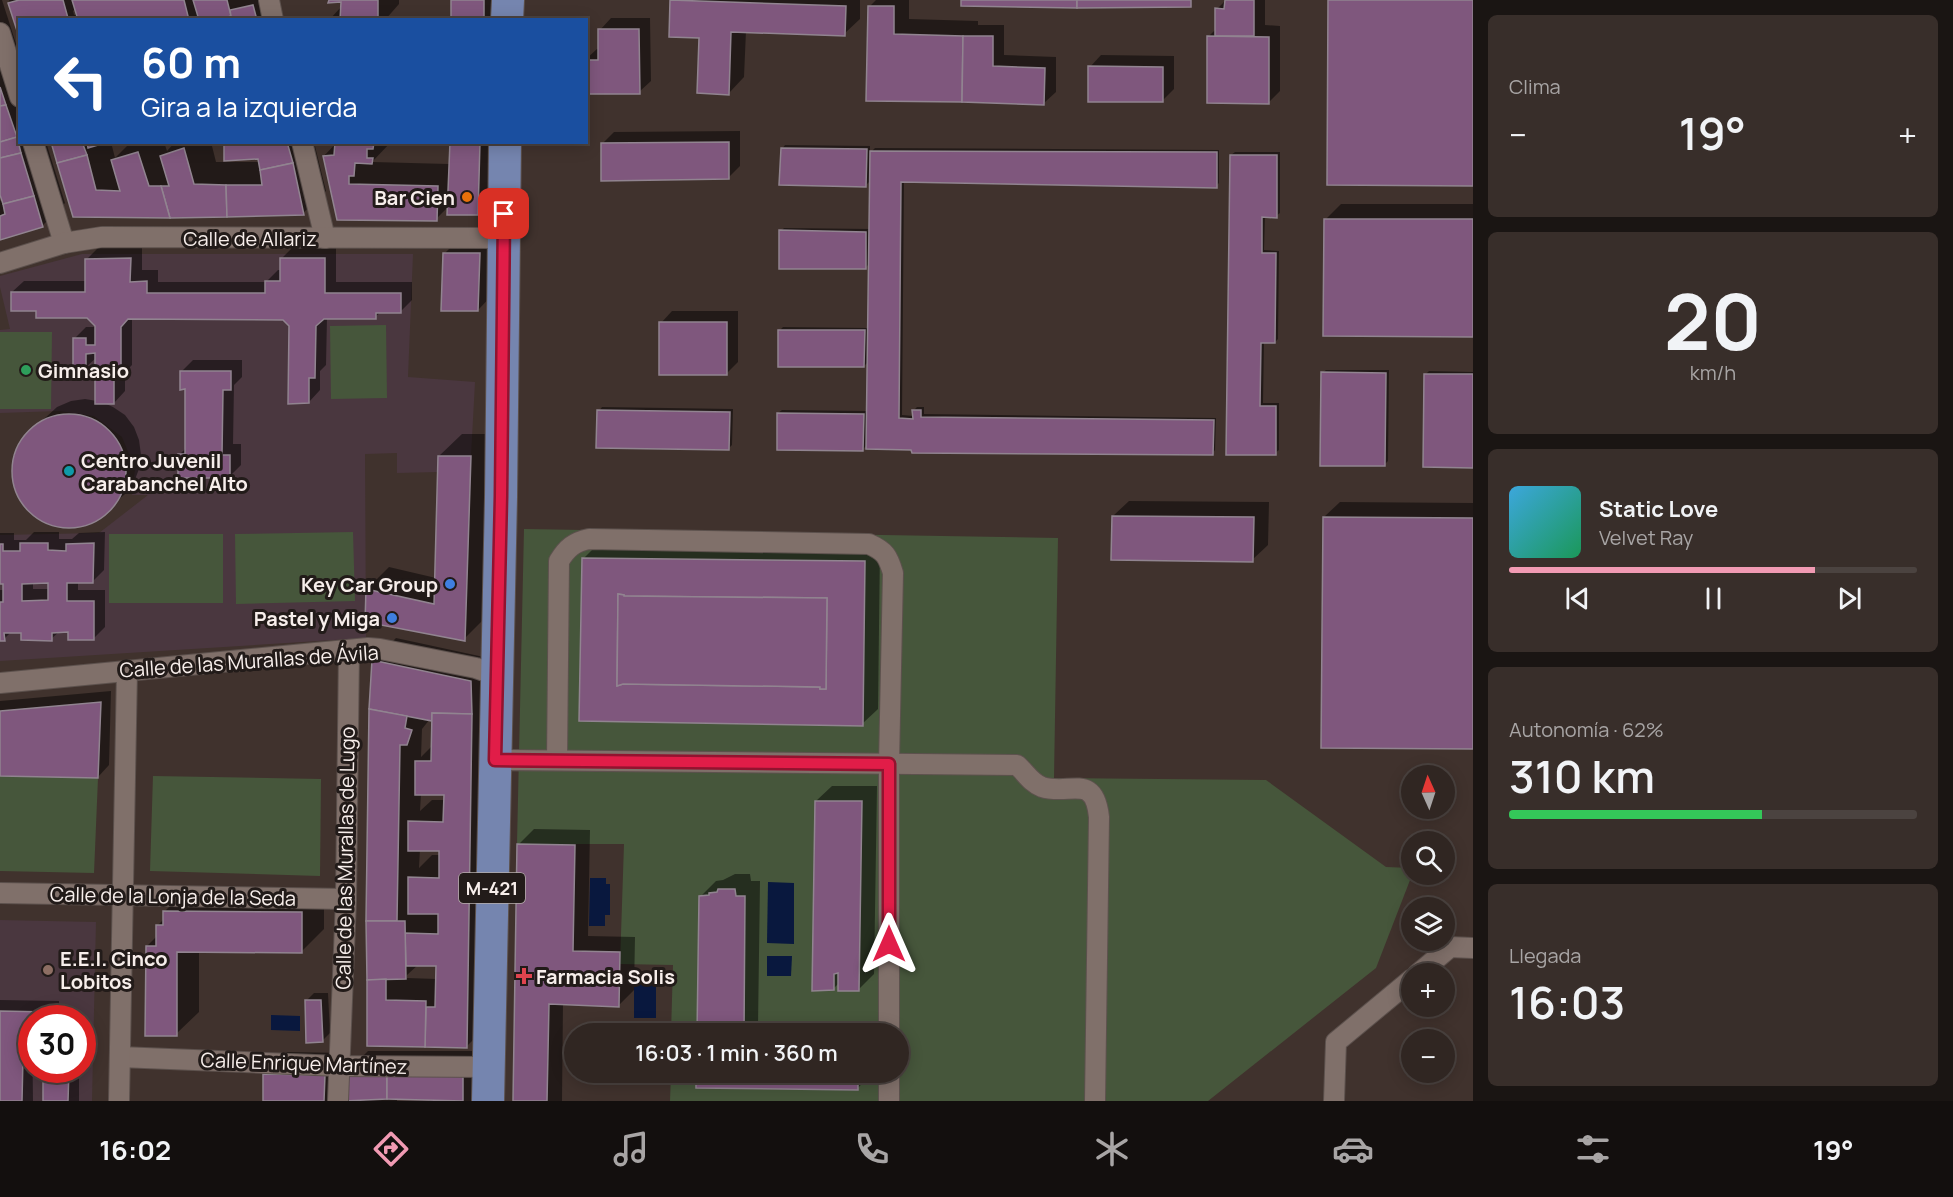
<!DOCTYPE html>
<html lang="es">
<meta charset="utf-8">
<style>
:root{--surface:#302622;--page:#382e2a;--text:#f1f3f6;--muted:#a8a5a5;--line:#4b4340;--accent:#f19ab3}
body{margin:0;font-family:Manrope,sans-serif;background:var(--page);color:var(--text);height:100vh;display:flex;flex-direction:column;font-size:22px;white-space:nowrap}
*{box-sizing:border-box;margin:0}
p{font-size:20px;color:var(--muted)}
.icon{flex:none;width:33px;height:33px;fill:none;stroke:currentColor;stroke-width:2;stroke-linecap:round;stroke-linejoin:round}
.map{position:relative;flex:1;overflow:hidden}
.side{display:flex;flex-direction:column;gap:15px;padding:15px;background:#1a1513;width:480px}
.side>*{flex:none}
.guide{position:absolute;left:18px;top:18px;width:570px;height:126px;border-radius:0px;box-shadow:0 3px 15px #0003,0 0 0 2px var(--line);background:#1a4fa0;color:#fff;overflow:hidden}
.needle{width:39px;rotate:357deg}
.tools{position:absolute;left:1401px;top:765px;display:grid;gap:12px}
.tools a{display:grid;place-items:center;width:54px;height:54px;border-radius:50%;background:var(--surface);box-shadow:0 3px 15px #0003,0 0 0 2px var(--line);font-size:30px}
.speed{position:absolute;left:18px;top:1005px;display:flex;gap:12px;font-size:30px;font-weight:700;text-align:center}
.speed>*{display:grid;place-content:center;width:78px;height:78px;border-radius:50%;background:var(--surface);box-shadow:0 3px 15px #0003,0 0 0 2px var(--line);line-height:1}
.speed .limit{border:9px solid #d22;background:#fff;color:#111}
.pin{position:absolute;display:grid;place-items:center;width:51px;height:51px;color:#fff;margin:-26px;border-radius:12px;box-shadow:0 3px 9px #0006}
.me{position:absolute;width:66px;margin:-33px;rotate:0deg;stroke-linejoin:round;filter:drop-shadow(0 0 4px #0008)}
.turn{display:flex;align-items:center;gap:21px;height:126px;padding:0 24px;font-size:27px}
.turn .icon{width:78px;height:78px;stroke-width:2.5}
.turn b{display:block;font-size:42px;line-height:51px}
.big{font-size:45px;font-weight:600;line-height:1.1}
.side .card{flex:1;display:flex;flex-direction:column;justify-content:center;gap:9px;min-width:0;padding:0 21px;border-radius:9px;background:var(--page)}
.side .dial{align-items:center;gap:0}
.dial b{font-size:78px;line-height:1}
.song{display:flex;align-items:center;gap:18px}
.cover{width:72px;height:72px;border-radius:9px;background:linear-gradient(135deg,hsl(200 70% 55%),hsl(150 70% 35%))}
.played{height:6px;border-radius:3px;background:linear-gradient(90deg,var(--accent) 75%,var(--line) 75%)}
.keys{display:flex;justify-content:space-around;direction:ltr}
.heat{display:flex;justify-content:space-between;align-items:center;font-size:33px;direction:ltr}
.charge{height:9px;border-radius:4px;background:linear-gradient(90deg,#34c759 62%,var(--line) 0)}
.trip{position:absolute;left:564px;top:1023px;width:345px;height:60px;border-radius:30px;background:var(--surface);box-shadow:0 3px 15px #0003,0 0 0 2px var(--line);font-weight:600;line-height:60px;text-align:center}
.tab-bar{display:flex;height:96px;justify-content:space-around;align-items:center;background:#130f0e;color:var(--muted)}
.tab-bar .icon{width:42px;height:42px}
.tab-bar .current{color:var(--accent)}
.tab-bar b{font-size:27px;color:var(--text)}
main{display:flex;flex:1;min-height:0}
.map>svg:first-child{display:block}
</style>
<main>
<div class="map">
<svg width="1473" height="1101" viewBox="0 0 1473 1101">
<rect width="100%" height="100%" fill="#40322d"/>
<!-- education -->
<g fill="#4a373f" fill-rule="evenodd">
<polygon points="82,254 413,254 408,377 475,382 471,456 438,456 438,472 397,473 397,453 365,454 366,638 0,661 0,535 99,533 148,495 132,495 135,469 122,437 94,416 59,411 0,413 0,330 10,329 0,287 0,276"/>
<path d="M0 920 96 922 92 1101H0ZM32 1018H82V1070H32Z"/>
</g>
<!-- green -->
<g fill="#46563b">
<polygon points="386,325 387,398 331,399 330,326"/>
<polygon points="0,332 52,332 51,409 0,409"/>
<polygon points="524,529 1058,538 1054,778 1266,780 1386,867 1411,868 1412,875 1376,968 1208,1101 670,1101 671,1073 898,1072 898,1034 671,1033 673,965 620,964 624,844 517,844"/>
<polygon points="353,532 355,601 236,604 235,534"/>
<rect x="109" y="534" width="114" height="69"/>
<polygon points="0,776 98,778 94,873 0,871"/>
<polygon points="153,776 321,779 320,876 150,871"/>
</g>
<!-- water -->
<g fill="#09183e">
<polygon points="590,878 606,878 606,884 610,884 610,915 605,915 605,926 589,926"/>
<polygon points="768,882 794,883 794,944 767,943"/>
<polygon points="767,956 792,956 791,976 767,976"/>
<polygon points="656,975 656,1018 634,1018 634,976"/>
<polygon points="271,1015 300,1016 300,1031 271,1030"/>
</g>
<!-- shadow -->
<g fill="#0007" fill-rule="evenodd">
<polygon points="0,0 2,0 20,56 20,142 46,142 65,203 42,226 0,239 0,201 2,200 0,193"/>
<path d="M9 0H279L284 20H227L226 16 214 20H20V34ZM76 8 78 14 74 15 73 11Z"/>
<polygon points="342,0 399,0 399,4 385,20 329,20 342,6"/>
<rect x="453" y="0" width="52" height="20"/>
<polygon points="672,0 860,0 860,19 844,34 746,31 744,77 729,93 701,37"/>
<polygon points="876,0 909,0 909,19 978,21 978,25 1004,25 1004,55 1056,57 1056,92 1044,103 868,99 869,7"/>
<polygon points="1226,0 1265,0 1265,25 1280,26 1280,91 1269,102 1209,36 1216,29 1217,9"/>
<polygon points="611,18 650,18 651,81 639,92 586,93 586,59 597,49 600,49 600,30"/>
<polygon points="1101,55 1174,56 1174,89 1162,101 1090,67"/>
<polygon points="740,131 740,166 728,178 602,144 614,132"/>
<polygon points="52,142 111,142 115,158 131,142 164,142 167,151 175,142 211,142 216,162 260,162 260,158 226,142 314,142 326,191 303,213 74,216"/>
<polygon points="337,142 391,142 372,162 450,164 451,142 502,142 500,191 478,214 449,206 436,219 338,219 324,156"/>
<polygon points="785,145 870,146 870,153 875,148 1219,150 1219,183 1216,186 904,181 902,415 914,416 914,410 917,407 924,407 924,414 1216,418 1215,450 1212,454 913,448 868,444 863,449 778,413 782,410 868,411 869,361 864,366 780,330 783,327 869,328 870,263 865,268 781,231 784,228 871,229 871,180 866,185 782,149"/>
<polygon points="1235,152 1280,152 1280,213 1276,216 1265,216 1264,250 1279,251 1278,339 1275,342 1264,341 1263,403 1279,403 1279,450 1275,453 1227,453 1231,155"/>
<polygon points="1341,204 1473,204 1473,336 1326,219"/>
<polygon points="467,231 501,231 500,287 478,310 444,254"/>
<polygon points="142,247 142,270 158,270 158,282 266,282 278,270 281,270 281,259 293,247 336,247 336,282 412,282 412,300 400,312 381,312 375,317 327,318 326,365 320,371 320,390 309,402 291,326 284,318 132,318 132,365 125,372 125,391 114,403 104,403 113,407 125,415 134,427 139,440 141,455 139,469 134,482 125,494 97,519 84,525 70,527 55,525 42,520 30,511 21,500 15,486 13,472 15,457 21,444 30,432 57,407 71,401 85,399 97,401 97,357 85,368 74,339 86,327 98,327 88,316 37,309 12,292 24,281 87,281 87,259 98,248"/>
<polygon points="672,311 738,311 738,362 726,374 661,323"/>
<polygon points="193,360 242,360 242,377 234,385 233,444 241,444 241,465 229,477 179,455 186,448 187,388 182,371"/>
<polygon points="1326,370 1389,370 1388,461 1385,464 1322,373"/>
<polygon points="1429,371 1473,372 1473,466 1426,374"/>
<polygon points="602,407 733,409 732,445 729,448 599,411"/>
<polygon points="462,434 493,434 486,617 464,639 367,589 389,567 436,578 439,456"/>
<polygon points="1129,501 1269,502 1268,545 1252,560 1113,516"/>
<polygon points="1340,502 1473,503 1473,747 1324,517"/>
<path d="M34 532H59V539H72L79 533 105 532 104 570 93 581H78V590H105V627L93 639 69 631H60L51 639 23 632H11L4 639H0V590H4V582H0V533H14V540H26ZM33 582H50V589H33Z"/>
<polygon points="599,543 880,546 878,709 862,724 583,559"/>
<path d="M396 638 493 659 489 1024 467 1046 368 1045 373 661ZM430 719 434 720 433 745 421 757 422 729ZM421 794H445V800H432L420 811ZM420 849H441V855H432L419 868ZM419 964H437V979L407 978V975Z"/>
<polygon points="111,691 109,765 98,777 0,775 0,701"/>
<polygon points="832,786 877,786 874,974 858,990 839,983 833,989 816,801"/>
<polygon points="534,829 590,830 588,936 635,937 634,990 619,1005 563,1003 562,1101 515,1101 519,844"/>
<polygon points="735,874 750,874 751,881 760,881 758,1027 874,1029 874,1034 698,1034 701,896 716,881 723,880"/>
<polygon points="187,889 324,890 324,929 301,952 199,951 199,1012 176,1034 147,946 157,936 157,926 164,919 164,912"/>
<polygon points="314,993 328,993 330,1033 322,1041 306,1001"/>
<polygon points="0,1000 59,1001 59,1018 32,1018 33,1101 0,1101"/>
<polygon points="368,1051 485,1051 484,1101 429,1101 429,1098 397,1098 397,1101 264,1101 265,1075 287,1052 347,1053 346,1073"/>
<polygon points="45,1070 79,1070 79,1101 44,1101"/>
<polygon points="698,1072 873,1072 857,1089"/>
</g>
<!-- building -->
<g fill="#7f577d" stroke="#918490" stroke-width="1.5" fill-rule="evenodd">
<polygon points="19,0 63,0 68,18 20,20 20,40 8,3"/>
<polygon points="72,0 184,0 189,20 78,20"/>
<polygon points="193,0 227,0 231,16 217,20 199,20"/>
<polygon points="329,0 378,0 378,20 340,20 341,2 328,3"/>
<rect x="451" y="0" width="33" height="20"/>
<polygon points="670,0 846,6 845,36 731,32 729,95 697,93 699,38 669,37"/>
<polygon points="961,0 1077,0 1077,8 961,6"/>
<polygon points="1077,0 1191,0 1191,7 1077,8"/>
<polygon points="1225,0 1254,0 1254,36 1215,36 1215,8 1224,9"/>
<polygon points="1328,0 1473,0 1473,186 1327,185"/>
<polygon points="253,5 257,20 225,20 225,18 231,16 230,10"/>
<polygon points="868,6 894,6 894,34 963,36 962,102 866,101"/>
<polygon points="598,29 639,29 640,94 586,94 586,60 598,60"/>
<polygon points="963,36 993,36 993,66 1045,68 1044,105 962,102"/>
<polygon points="1207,36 1269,37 1269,104 1207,103"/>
<polygon points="1088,66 1163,67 1163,102 1088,102"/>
<polygon points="0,87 6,105 0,106"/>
<polygon points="6,105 17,137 0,142 0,106"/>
<polygon points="17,137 21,153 0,158 0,142"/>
<polygon points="51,142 82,142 87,155 57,163"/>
<polygon points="87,142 108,142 88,148"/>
<polygon points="224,142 287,142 293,163 260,170 258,159 224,161"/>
<polygon points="335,142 374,142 373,149 367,149 367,158 373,158 372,164 355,163 354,176 349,176 349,184 438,186 437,221 337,220 323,156 334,155"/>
<polygon points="450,142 480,142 478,215 447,215"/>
<polygon points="729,142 729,179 601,181 601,143"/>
<polygon points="184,148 194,184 226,185 227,217 170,218 161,186 169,186 160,156"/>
<polygon points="781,148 867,149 866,187 779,185"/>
<polygon points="870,151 1217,152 1217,188 901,182 899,418 913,419 912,410 921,410 921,417 1214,420 1213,455 912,453 911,450 866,449"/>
<polygon points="138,152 149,186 161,186 170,218 73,217 57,163 87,155 96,190 120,191 111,160"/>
<polygon points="21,153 34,196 3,204 0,195 0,158"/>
<polygon points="1230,155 1277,155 1277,218 1262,217 1262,253 1276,253 1275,343 1261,343 1260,406 1276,406 1276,455 1226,455"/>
<polygon points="293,163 304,215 227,217 226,185 262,185 260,170"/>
<polygon points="34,196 43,227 0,240 0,216 5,214 3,204"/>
<polygon points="1324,219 1473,219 1473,337 1323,336"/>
<polygon points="779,230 866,232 866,269 779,269"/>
<polygon points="443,253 480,253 478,311 441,311"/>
<polygon points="131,258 130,282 147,281 147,293 265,293 265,281 280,281 280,258 325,258 325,293 401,293 401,313 376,313 376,319 324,319 316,326 315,378 309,378 309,403 288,404 289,326 283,320 128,319 121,327 121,378 114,378 114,404 95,404 95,353 86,354 86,370 73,370 73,338 86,338 86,345 95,345 95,326 87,318 36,318 36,311 11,311 11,292 85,292 85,259"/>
<rect x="659" y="322" width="68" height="53"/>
<polygon points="778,330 865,330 864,367 778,367"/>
<polygon points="180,371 231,371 231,390 223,390 222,455 230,455 230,478 178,478 178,454 185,454 185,389 180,390"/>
<polygon points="1321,372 1386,373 1385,466 1320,466"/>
<polygon points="1424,374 1473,374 1473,468 1423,467"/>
<polygon points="597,410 730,412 729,450 596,448"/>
<polygon points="777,413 864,414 863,451 777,450"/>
<circle cx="69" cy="471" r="57"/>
<polygon points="438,456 471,456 465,641 365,622 366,589 434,604"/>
<polygon points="1112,516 1254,517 1253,562 1111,560"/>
<polygon points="1323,517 1473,518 1473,749 1321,748"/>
<path d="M20 543H48V550L66 551V544L94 543 93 583H67V601H94V640H68V632L52 633V641L21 640V633H4L5 641H0V602H3V584H0V544H3V551H20ZM48 583V600L22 601V584Z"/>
<path d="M582 558 865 561 863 726 579 721ZM618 594 624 595V596L827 598 826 689H820V687L623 684 617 686Z"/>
<polygon points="618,594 624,595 624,596 827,598 826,689 820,689 820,687 623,684 617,686"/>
<polygon points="372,660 471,681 472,714 432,713 432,721 369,709"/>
<polygon points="101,702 98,778 0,776 0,711"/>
<polygon points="369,709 407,716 405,728 412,730 407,745 400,745 397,921 366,921"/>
<polygon points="432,713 472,714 467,1048 425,1047 426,1007 435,1007 436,966 406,966 405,933 438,934 438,914 408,914 408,877 439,878 439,851 408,851 408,821 443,822 444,795 415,795 415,761 431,761"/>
<polygon points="815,801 862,801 859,991 838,991 838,973 834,974 834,990 812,991"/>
<polygon points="517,844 575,845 573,951 620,952 619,1007 549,1004 547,1101 513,1101"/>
<polygon points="718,889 735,889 736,896 745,896 744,1034 697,1034 699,896 709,895 709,893 717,892"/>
<polygon points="163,911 302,912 302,953 177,952 177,1036 145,1036 146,946 156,946 156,925 163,925"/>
<polygon points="366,921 405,921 406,979 367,980"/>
<polygon points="386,979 386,1000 426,1001 425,1047 367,1046 367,980"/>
<polygon points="305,1000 321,1000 323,1042 306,1043"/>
<polygon points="0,1011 48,1012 48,1018 32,1018 32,1057 23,1057 22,1101 0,1101"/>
<polygon points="43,1070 69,1070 68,1101 43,1101"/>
<polygon points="696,1072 858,1072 858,1090 696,1088"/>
<polygon points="344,1073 387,1073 387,1099 344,1101"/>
<polygon points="387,1073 463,1073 463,1101 387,1099"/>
<polygon points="263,1074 325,1075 324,1101 263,1101"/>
</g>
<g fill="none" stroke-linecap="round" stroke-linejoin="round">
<defs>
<g id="minor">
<polyline points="269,0 273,20"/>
<polyline points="0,33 20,97"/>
<polyline points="33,142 64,243"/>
<polyline points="302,142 325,238"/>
<polyline points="0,263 64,243 102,237 504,238"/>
<polyline points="0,683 368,648 380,649 476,668 496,675"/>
<path d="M495 760 1017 765C1025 772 1031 783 1042 787 1070 796 1094 772 1099 817L1095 1101"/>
<path d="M557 760 559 561C567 548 574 542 589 539L869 544C885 551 888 556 893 573L889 764V1034"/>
<polyline points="0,893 346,899"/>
<polyline points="1418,974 1450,947 1473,948"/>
<polyline points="120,1057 339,1066 489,1067"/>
<polyline points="889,1072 889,1101"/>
<polyline points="119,1101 127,670"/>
<polyline points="338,1101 346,899 349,650"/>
<polyline points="1334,1101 1336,1042 1412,979"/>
</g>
<g id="primary">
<polyline points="507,20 508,0"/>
<polyline points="488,1101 501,497 505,142"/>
</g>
</defs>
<!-- minor casing -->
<use href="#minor" stroke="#5c514d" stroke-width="22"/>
<!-- primary casing -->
<use href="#primary" stroke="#5c514d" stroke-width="34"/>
<!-- minor -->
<use href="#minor" stroke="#80706a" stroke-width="20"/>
<!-- primary -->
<use href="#primary" stroke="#7585af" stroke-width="32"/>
</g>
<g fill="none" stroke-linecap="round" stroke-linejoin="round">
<defs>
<polyline id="route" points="504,214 501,496 495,760 889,764 889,944"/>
</defs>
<!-- route casing -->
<use href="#route" stroke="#92132f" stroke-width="15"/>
<!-- route -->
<use href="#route" stroke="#e11d48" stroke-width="10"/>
</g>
<!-- markers -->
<circle fill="#e8710a" stroke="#221b19" stroke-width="2" cx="467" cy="197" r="6"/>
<circle fill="#2e9e5b" stroke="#221b19" stroke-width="2" cx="26" cy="370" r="6"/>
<circle fill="#0f9aa8" stroke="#221b19" stroke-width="2" cx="69" cy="471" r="6"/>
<g fill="#3f7fe0" stroke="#221b19" stroke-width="2">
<circle cx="450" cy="584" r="6"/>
<circle cx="392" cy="618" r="6"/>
</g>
<circle fill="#8d6e63" stroke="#221b19" stroke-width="2" cx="48" cy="970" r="6"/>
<path fill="#e0444e" stroke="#221b19" stroke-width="2" d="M521 967h6v6h6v6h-6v6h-6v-6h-6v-6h6z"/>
<g text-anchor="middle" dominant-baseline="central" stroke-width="6" stroke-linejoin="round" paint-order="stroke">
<!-- shield labels -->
<rect fill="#221b19" stroke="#b7afac" stroke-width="1.5" x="459" y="873" width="66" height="30" rx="4.5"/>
<g font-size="18" font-weight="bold" fill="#f7eeeb">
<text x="492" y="888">M-421</text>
</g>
<!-- poi labels -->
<g font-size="20" font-weight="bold" fill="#f7eeeb" stroke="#221b19" text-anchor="start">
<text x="455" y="197" text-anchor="end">Bar Cien</text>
<text x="38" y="370">Gimnasio</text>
<text x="81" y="460">Centro Juvenil<tspan x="81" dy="23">Carabanchel Alto</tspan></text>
<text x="438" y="584" text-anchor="end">Key Car Group</text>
<text x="380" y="618" text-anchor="end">Pastel y Miga</text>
<text x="60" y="958">E.E.I. Cinco<tspan x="60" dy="23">Lobitos</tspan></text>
<text x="536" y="976">Farmacia Solis</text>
</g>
<!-- street labels -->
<g font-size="20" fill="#f7eeeb" stroke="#221b19">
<text x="250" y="238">Calle de Allariz</text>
<text transform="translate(249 661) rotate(-4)">Calle de las Murallas de Ávila</text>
<text transform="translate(345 858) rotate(-89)">Calle de las Murallas de Lugo</text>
<text transform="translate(173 896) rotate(1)">Calle de la Lonja de la Seda</text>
<text transform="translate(304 1063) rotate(2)">Calle Enrique Martínez</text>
</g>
</g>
</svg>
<div class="tools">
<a><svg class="needle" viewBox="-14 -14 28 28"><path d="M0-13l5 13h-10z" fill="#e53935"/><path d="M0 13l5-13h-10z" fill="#a8a5a5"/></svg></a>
<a><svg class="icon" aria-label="search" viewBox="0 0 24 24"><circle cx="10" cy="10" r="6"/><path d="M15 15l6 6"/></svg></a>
<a><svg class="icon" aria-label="layers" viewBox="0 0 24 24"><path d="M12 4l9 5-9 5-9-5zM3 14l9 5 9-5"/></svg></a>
<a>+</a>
<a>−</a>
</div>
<div class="speed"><div class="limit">30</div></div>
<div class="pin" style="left:504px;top:214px;background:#d93025"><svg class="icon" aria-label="arrive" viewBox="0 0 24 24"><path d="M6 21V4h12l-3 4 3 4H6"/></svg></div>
<svg class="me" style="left:889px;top:944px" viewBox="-20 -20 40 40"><path d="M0-17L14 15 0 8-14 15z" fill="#e11d48" stroke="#fff" stroke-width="4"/></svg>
<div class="trip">16:03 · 1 min · 360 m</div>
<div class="guide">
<div class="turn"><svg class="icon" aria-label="left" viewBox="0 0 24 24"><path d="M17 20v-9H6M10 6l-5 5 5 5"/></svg><div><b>60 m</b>Gira a la izquierda</div></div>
</div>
</div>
<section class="side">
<div class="card"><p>Clima</p>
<div class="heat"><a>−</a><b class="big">19°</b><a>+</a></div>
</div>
<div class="card dial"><b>20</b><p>km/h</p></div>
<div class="card">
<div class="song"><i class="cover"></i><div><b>Static Love</b><p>Velvet Ray</p></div></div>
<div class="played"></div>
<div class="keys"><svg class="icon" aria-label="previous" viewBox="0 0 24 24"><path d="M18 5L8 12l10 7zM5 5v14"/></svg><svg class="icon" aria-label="pause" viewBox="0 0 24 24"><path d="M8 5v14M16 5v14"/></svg><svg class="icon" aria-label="next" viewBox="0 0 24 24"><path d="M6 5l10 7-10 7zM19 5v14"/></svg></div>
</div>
<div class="card"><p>Autonomía · 62%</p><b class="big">310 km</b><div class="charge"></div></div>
<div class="card"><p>Llegada</p><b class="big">16:03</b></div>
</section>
</main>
<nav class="tab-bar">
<b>16:02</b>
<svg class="icon current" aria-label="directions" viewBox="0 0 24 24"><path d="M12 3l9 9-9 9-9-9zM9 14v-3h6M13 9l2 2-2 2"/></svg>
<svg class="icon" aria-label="music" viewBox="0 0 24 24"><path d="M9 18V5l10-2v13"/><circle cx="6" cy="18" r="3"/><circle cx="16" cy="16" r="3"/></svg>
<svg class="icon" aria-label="phone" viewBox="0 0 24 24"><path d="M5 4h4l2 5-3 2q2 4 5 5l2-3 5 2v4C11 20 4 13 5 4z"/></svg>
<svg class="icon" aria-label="climate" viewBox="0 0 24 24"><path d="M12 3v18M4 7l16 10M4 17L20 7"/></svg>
<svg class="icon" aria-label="car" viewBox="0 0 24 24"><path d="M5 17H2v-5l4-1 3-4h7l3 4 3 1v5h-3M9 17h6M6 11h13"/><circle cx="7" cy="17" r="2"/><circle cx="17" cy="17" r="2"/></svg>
<svg class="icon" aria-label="filters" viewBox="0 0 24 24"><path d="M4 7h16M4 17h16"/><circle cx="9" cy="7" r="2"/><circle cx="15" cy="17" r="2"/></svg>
<b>19°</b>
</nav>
